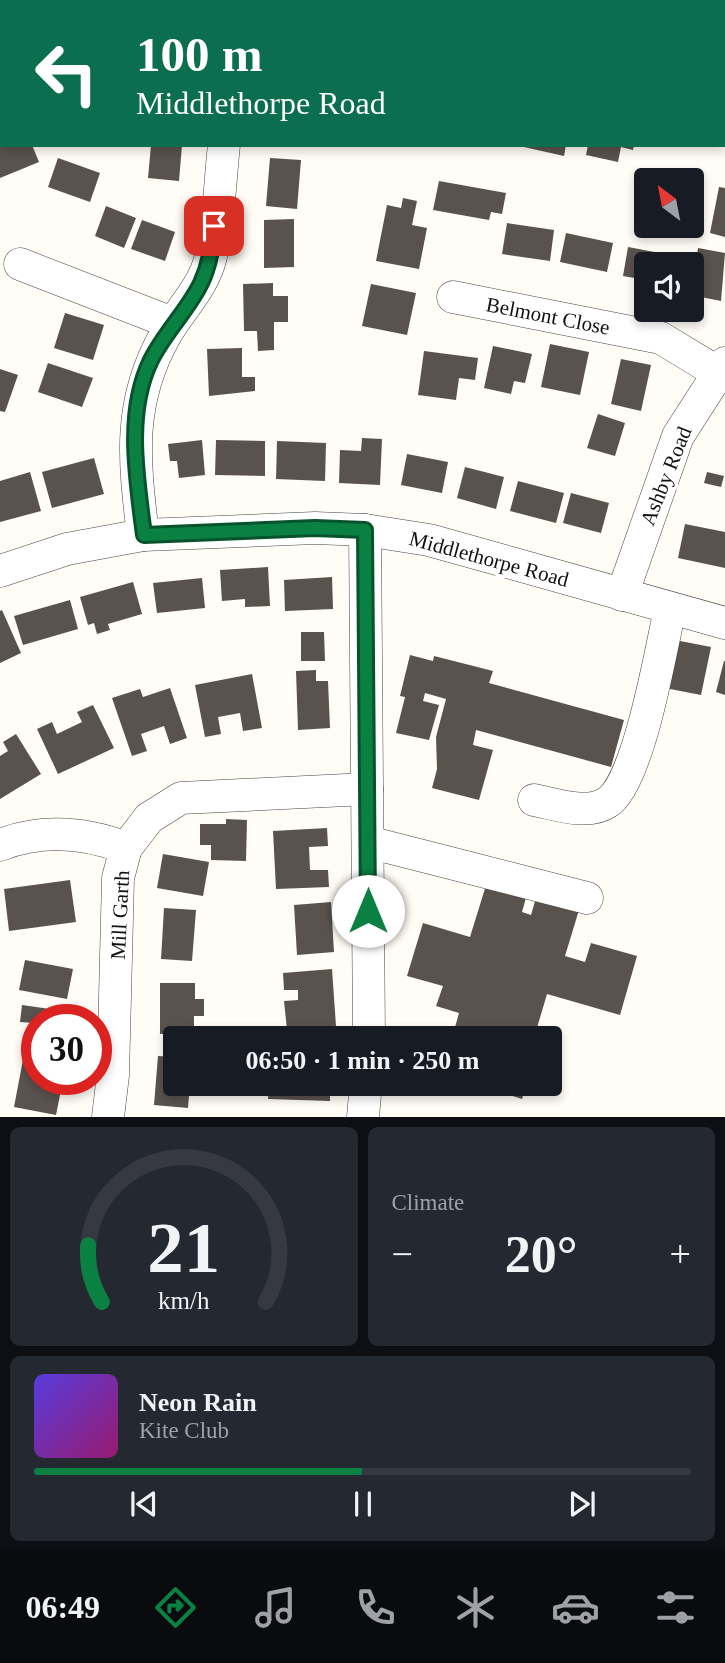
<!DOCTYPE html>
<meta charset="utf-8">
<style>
:root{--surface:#171b24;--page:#242831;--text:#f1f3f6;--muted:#9ea1a6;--line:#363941;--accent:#0b8043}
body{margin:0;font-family:Georgia,serif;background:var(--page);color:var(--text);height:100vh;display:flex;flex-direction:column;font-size:26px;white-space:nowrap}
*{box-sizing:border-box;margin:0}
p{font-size:23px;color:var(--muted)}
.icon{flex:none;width:38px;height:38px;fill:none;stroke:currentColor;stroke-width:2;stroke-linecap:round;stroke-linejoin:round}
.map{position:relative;height:1117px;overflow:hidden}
.details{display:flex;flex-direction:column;gap:10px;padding:10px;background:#0d0f14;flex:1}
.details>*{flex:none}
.top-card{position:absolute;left:0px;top:0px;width:726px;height:147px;box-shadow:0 4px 10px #0003;background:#0b6e4f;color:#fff;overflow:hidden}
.needle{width:46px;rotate:328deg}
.buttons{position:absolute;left:634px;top:168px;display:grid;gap:14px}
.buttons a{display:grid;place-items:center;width:70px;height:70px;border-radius:7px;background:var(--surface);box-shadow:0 4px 10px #0003;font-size:35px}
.speed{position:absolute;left:21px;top:1004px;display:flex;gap:14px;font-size:35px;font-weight:700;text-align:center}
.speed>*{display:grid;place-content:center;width:91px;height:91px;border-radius:50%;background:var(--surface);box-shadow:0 4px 10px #0003;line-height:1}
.speed .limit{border:10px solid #d22;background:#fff;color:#111}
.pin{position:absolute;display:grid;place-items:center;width:60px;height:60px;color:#fff;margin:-30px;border-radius:14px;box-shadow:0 4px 10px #0006}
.me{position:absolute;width:77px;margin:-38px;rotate:0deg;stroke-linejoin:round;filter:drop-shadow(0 0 5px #0008)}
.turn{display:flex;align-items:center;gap:24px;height:147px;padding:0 21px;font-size:32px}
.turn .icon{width:91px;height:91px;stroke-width:2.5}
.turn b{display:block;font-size:49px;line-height:60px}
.big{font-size:52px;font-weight:700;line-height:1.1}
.details .widget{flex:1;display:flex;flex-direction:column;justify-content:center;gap:10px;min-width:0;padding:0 24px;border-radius:10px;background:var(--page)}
.details .dial{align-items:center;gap:0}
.dial svg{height:182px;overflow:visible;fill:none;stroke:var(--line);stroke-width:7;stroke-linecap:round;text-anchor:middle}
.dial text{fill:var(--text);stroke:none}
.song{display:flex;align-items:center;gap:21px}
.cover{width:84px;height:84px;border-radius:10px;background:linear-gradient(135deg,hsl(250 70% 55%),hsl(320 70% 35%))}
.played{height:7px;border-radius:4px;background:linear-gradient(90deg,var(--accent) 50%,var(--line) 50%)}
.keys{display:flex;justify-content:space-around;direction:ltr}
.heat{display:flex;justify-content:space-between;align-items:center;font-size:38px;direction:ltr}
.details .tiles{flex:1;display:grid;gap:10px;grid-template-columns:1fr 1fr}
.widget:last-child{grid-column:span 2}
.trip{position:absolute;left:163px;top:1026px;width:399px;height:70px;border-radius:7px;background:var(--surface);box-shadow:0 4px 10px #0003;font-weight:700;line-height:70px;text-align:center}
.menu{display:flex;height:112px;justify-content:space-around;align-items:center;background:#090b0e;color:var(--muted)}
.menu .icon{width:49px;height:49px}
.menu .selected{color:var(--accent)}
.menu b{font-size:32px;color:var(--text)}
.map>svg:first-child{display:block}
</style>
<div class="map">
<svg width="725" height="1117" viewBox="0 0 725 1117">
<rect width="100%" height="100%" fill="#fffdf5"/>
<!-- building -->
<g fill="#5a524d">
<polygon points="0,145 32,145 39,162 0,178"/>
<polygon points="151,145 182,145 179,181 148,178"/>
<polygon points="515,145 566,145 564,156"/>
<polygon points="588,145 634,145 633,150 621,147 618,162 586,155"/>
<polygon points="58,158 100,173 90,202 48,187"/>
<polygon points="270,158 301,160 297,209 266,206"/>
<polygon points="439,181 506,193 502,214 491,212 489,220 433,210"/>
<polygon points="719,187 725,188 725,237 710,233"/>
<polygon points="403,198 417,201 412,225 427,228 419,269 376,261 387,205 401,208"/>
<polygon points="106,206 136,218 124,248 95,236"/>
<polygon points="294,219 294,267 264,268 264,220"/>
<polygon points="142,220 175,232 165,261 131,249"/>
<polygon points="507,223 554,230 550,261 502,254"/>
<polygon points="566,233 613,243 607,272 560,262"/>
<polygon points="628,247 660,253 658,264 646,264 646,280 623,276"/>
<polygon points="698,248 725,253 721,301 691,295"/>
<polygon points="273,283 273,296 288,296 288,322 274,322 274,350 258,351 257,331 244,331 243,284"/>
<polygon points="371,284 416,293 407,335 362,326"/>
<polygon points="65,313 104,325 93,360 54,348"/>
<polygon points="550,344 589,352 580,395 541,387"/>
<polygon points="493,346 532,354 525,383 514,381 511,394 484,388"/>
<polygon points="242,348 242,377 255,377 255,391 209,396 207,349"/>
<polygon points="424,351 478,358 475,380 459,378 456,400 418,395"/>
<polygon points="621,359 651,365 641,411 611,404"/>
<polygon points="48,363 93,378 82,407 38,392"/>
<polygon points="0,369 18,375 5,412 0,411"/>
<polygon points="598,414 625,423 615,456 587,448"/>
<polygon points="362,438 382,439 380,485 339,483 340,450 361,451"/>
<polygon points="202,440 205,475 179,478 177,461 170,461 168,444"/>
<polygon points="216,440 265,441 265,476 215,475"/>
<polygon points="277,441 326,443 325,481 276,479"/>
<polygon points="407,454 448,462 442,493 401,485"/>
<polygon points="94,458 104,494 52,508 42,472"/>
<polygon points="465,467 504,477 496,509 457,498"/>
<polygon points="30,472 41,511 0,522 0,481"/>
<polygon points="707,472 724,476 721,487 704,483"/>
<polygon points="518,481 564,493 556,523 510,511"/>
<polygon points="571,493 609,503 601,533 563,523"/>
<polygon points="685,524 725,532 725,568 678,558"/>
<polygon points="268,567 270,606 245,607 245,599 222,601 220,570"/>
<polygon points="332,577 333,609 285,611 284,580"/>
<polygon points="202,578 205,608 157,613 153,583"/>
<polygon points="133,582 142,614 108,624 110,630 97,634 94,623 88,625 80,597"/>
<polygon points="70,600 78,629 23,645 14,616"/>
<polygon points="2,610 21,653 0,663 0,611"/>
<polygon points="301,632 324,632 325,661 301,661"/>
<polygon points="675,640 711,647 701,695 665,688"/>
<polygon points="410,655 433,661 434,656 493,671 489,683 624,720 611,767 476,730 473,745 493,750 479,800 432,788 437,769 436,737 446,699 425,693 423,701 439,705 429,740 396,733 405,697 400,696"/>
<polygon points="724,661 725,661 725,695 716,692"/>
<polygon points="316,670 316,681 328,681 330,728 298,730 296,671"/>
<polygon points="252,674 262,728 243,731 240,713 218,717 221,734 205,737 195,685"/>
<polygon points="170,688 187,738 170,744 164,726 141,734 147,751 132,756 112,698 140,689 143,697"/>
<polygon points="93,705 114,748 58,774 37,729 52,722 57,734 82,722 77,712"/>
<polygon points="16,734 41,774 0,799 0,756 8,751 3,742"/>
<polygon points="226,819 247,820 246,861 211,860 211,845 200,845 200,824 226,824"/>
<polygon points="327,828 328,846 309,847 310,870 328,870 329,887 276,889 273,831"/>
<polygon points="163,854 209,862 203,896 157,888"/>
<polygon points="70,880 76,922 9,931 4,889"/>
<polygon points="487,882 527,894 522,912 531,915 536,898 579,910 565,956 585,962 591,943 637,956 620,1015 547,994 534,1038 452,1038 459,1013 436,1006 443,986 407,976 423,923 470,937"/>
<polygon points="331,902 334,952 297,955 294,905"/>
<polygon points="164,908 196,910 192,961 161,959"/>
<polygon points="25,960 73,969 67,999 19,990"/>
<polygon points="332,969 336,1026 287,1030 284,1001 298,1000 298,990 284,990 283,973"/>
<polygon points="160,983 195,983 195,999 204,999 204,1016 194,1016 194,1033 160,1034"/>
<polygon points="22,1005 71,1012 70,1020 37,1020 37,1036 31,1036 33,1023 20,1022"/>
<polygon points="25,1049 37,1052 37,1080 63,1080 56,1115 14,1107"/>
<polygon points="158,1056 175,1057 175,1083 190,1083 188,1108 154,1105"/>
<polygon points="269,1083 330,1083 330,1101 268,1099"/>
<polygon points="496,1083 527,1083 522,1099 494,1090"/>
</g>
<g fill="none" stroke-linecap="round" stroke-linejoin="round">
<defs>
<g id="minor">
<polyline points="220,0 220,2"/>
<polyline points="724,91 725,91"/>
<polyline points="20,264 172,323"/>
<polyline points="453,297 661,338 717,372"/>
<polyline points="365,530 369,1038"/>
<path d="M143 535C134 460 127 402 166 334 181 308 204 287 211 256 219 221 220 181 224 145"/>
<polyline points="0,571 67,549 143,535 315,528 365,530 429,540 725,623"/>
<polyline points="622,595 678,436 725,363"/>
<path d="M534 800C555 804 588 816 608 802 639 781 661 649 670 609"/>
<polyline points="368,842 587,898"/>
<path d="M0 845C41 829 84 832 126 848"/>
<polyline points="108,1117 113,1075 118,878 126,848 149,818 181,798 367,789"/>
<polyline points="363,1117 366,1083"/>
</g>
</defs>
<!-- minor casing -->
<use href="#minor" stroke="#444" stroke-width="33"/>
<!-- minor -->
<use href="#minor" stroke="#fff" stroke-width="32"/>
</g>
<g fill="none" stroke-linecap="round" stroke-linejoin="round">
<defs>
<path id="route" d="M214 226C212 246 210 264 201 283 188 310 165 332 151 360 125 413 137 479 144 535L315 528 365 530 368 911"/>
</defs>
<!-- route casing -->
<use href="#route" stroke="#07532c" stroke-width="18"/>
<!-- route -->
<use href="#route" stroke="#0b8043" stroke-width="12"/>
</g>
<g text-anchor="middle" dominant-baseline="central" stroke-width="7" stroke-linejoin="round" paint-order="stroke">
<!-- street labels -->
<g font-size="21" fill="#111" stroke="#fff">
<text transform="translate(548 316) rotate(11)">Belmont Close</text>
<text transform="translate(666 476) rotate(-68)">Ashby Road</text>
<text transform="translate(489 559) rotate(15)">Middlethorpe Road</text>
<text transform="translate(120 915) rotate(-87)">Mill Garth</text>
</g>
</g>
</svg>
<div class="buttons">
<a><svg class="needle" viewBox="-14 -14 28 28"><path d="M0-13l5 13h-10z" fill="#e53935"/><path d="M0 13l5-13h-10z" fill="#9ea1a6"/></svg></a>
<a><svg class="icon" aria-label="sound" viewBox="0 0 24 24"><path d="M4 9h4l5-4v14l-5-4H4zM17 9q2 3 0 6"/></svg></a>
</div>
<div class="speed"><div class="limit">30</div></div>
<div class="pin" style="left:214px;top:226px;background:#d93025"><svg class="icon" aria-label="arrive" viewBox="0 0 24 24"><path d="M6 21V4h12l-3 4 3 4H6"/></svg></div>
<svg class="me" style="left:368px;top:911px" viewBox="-20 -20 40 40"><circle r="19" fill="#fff"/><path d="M0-13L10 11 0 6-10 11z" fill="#0b8043"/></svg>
<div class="trip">06:50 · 1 min · 250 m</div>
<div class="top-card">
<div class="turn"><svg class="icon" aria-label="left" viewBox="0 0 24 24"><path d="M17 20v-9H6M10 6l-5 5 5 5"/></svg><div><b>100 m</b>Middlethorpe Road</div></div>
</div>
</div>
<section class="details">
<div class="tiles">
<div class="widget dial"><svg viewBox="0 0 100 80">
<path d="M14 69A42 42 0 1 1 86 69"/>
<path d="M14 69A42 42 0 0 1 8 44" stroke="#0b8043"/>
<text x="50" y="56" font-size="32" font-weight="700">21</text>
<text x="50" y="72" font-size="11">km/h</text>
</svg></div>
<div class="widget"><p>Climate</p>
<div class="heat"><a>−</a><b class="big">20°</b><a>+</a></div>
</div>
<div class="widget">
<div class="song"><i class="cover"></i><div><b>Neon Rain</b><p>Kite Club</p></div></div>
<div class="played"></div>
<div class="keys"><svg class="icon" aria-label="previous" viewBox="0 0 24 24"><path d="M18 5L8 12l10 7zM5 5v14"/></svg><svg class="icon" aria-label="pause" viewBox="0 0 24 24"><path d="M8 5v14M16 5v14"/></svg><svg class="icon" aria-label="next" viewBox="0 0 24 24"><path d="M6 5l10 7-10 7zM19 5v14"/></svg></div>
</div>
</div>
</section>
<nav class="menu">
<b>06:49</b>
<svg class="icon selected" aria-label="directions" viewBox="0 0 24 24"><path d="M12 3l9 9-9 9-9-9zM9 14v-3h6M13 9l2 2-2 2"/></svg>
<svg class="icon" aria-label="music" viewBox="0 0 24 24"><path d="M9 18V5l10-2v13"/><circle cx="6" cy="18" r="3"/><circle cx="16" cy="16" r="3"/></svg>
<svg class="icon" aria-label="phone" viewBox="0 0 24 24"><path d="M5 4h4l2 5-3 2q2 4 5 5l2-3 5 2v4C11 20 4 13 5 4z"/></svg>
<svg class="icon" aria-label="climate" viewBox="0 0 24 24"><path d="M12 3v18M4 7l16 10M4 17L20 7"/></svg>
<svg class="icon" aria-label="car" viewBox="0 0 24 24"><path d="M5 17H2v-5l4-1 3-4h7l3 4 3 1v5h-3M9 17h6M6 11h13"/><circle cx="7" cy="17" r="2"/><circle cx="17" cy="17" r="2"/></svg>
<svg class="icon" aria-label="filters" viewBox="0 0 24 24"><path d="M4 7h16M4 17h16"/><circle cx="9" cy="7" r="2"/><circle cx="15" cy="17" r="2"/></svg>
</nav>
